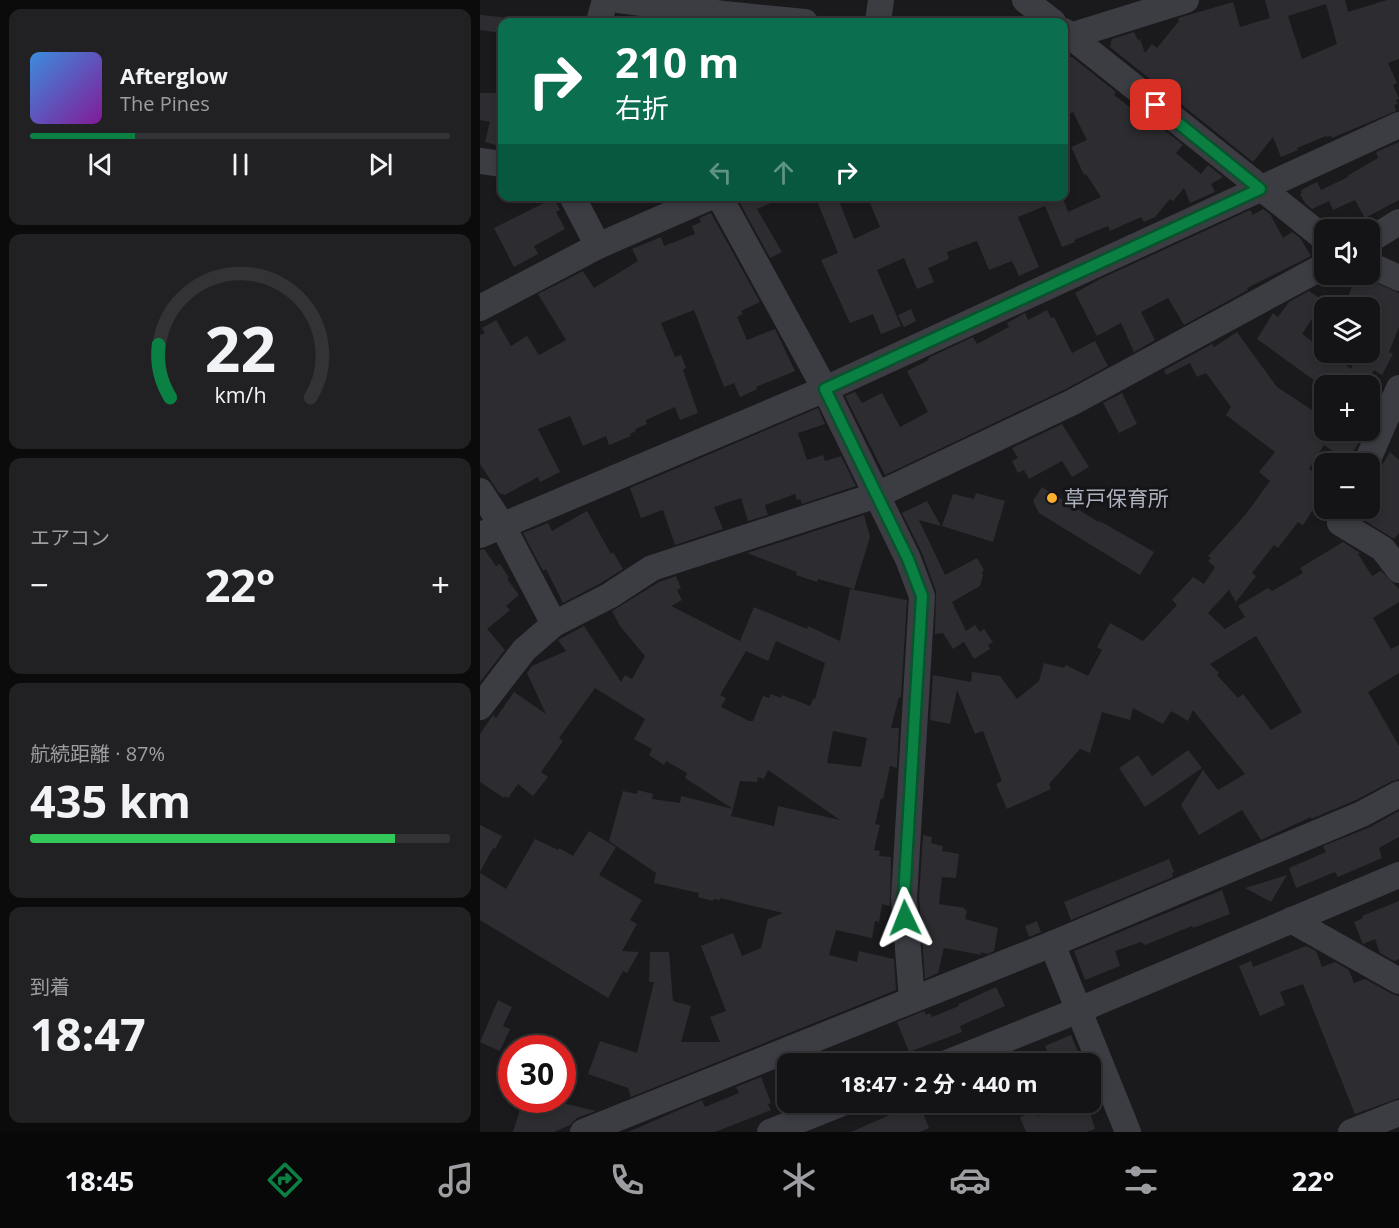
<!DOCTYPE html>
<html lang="ja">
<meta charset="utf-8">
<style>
:root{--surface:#141416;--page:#212123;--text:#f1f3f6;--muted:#9d9ea1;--line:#333335;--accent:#0b8043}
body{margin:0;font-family:"Open Sans","Noto Sans JP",sans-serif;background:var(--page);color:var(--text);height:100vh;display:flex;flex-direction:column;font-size:22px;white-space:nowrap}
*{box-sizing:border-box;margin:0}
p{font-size:20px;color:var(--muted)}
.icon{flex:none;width:33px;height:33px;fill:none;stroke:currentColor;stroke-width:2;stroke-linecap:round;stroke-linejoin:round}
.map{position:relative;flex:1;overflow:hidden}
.sheet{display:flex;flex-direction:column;gap:9px;padding:9px;background:#0b0b0c;width:480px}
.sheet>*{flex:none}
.hud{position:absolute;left:18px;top:18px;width:570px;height:183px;border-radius:12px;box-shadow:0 3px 9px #0003,0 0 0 2px var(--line);background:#0b6e4f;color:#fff;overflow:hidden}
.buttons{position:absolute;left:834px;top:219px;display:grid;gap:12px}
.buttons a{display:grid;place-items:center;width:66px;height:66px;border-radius:12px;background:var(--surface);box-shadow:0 3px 9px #0003,0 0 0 2px var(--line);font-size:30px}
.speed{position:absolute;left:18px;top:1035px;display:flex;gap:12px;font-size:30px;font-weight:700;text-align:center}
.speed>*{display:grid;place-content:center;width:78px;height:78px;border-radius:50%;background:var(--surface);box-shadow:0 3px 9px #0003,0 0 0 2px var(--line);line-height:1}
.speed .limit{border:9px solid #d22;background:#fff;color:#111}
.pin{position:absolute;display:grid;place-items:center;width:51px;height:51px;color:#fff;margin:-26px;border-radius:12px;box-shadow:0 3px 9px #0006}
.me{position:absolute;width:66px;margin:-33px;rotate:358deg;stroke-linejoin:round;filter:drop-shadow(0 0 4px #0008)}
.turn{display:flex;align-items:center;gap:21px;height:126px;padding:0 18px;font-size:27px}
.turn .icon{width:78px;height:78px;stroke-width:2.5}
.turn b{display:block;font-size:42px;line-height:51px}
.lanes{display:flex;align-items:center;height:57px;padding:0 18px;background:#0003;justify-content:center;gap:30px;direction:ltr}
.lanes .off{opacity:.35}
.big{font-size:45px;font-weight:700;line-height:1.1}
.sheet .card{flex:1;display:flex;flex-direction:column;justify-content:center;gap:9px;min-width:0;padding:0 21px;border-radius:12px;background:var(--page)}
.sheet .dial{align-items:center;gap:0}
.dial svg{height:156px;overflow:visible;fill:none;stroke:var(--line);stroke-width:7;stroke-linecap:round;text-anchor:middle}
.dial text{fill:var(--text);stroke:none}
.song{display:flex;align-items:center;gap:18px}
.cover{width:72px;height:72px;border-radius:9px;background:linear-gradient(135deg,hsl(210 70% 55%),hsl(290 70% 35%))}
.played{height:6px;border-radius:3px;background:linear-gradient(90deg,var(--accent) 25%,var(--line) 25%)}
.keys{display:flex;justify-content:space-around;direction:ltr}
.heat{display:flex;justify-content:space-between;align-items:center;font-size:33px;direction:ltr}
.charge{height:9px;border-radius:4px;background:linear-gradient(90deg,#34c759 87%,var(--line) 0)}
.trip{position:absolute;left:297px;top:1053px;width:324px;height:60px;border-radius:12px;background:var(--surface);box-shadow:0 3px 9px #0003,0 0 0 2px var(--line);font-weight:700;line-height:60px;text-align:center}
.dock{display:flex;height:96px;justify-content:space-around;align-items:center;background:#080809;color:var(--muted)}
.dock .icon{width:42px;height:42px}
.dock .on{color:var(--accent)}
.dock b{font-size:27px;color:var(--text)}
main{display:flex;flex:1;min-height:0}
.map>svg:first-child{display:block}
</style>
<main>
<section class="sheet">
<div class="card">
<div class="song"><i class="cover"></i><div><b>Afterglow</b><p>The Pines</p></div></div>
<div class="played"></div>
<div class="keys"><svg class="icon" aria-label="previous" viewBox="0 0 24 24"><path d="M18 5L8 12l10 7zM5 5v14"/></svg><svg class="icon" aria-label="pause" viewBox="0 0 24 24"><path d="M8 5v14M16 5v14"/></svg><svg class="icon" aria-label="next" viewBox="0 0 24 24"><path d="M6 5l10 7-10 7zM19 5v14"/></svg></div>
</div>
<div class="card dial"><svg viewBox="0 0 100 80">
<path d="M14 69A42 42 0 1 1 86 69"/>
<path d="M14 69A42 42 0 0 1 8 42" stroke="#0b8043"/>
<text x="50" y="56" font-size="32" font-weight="700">22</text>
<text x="50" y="72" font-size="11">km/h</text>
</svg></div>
<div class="card"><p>エアコン</p>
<div class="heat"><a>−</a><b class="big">22°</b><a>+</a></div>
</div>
<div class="card"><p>航続距離 · 87%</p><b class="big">435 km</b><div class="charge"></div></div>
<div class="card"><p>到着</p><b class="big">18:47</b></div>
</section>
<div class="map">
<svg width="919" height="1132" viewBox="0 0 919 1132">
<rect width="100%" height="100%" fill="#1a1a1d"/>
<!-- building -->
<g fill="#2d2d31" fill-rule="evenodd">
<path d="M785 0H865L868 12 907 0H919V59L908 63 917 83 913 85 919 99 916 100 918 104 914 105 916 111 852 138 851 136 847 137 846 136 817 148 818 150 801 157 793 137 773 162 630 47 632 39 654 32 658 40 660 39 665 53 672 44 677 48 699 21 698 18 753 2 760 27 790 18ZM846 4 857 44 822 59 808 16Z"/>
<polygon points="0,15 22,17 22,33 0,30"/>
<polygon points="584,57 592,57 636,92 634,95 655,111 657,108 703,145 696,153 721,174 728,165 743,177 731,184 735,192 710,203 704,188 693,201 690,199 675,217 664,222 661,217 630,231 628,226 594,240 595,242 582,247 565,206 538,217 559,267 539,276 532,261 509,270 497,241 467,252 469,259 448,268 454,282 437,289 424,258 397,270 421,326 401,334 393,314 370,323 341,260 358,253 335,196 357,196 374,239 400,227 387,196 587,196 583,198 588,212 621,197 606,174 604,175 591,147 607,140 593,112 584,116"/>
<polygon points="0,93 22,93 22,147 5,142 10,122 0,120"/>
<polygon points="919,142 919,200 885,218 875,200 853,210 849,201 832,209 825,203 820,194 822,193 821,190 837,182 841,190 868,177 867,176 898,158 896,152"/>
<polygon points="256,196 306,196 277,209 302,252 290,258"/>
<polygon points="74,198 80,210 76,212 85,229 54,246 58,254 34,267 14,228"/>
<polygon points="783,209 790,214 803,238 812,232 820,238 831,256 767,288 768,290 704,325 688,298 661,312 675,340 654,352 641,323 617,336 595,293 620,279 770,210 773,215"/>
<polygon points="231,213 280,302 261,311 263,314 257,317 267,340 295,329 315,371 276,387 277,389 260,397 254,383 244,387 214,310 181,323 195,357 201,355 206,368 203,370 218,413 200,420 195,407 166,420 167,424 155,429 156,431 150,434 151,436 129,445 126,436 103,446 90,416 58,429 80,472 60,482 58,477 25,495 19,493 0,464 0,335 5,333 2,328 16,320 31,346 47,336 59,355 86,340 58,294 103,271 114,288 158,261 152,249 181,237 184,246 215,234 212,226 221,222 219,218"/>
<polygon points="876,274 919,293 919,327 909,352 913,354 902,375 894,370 887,381 894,386 842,386 777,339 793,313 798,317 809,302 829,291 844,301 822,334 844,350 844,352 848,352 871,369 878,352 890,352 890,308 865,308"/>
<polygon points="431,309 436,321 424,327 418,315"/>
<polygon points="567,310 571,318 574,317 592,353 615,341 628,366 586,389 405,475 365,396 375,392 382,403 402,393 420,427 448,412 427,371 449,360 448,358 493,337 497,344 529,327 527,323 545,313 548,320"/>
<path d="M757 332 797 387 844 418V430H863L879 442 867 461 844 445 829 469 840 476 839 478 843 481 839 484 844 493 823 525 818 522 798 548 794 545 772 573 776 576 756 602 749 590 728 613 745 629 765 617 758 606 788 588 792 591 823 573 820 568 863 542 880 553 878 554 892 576 901 571 919 589V602L893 618 911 649 919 645V673L888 692 919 746V779L912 781 876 800 831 819V817L781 840 762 810 719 835 701 805 723 770 738 790 765 774 713 710 708 721 691 711 683 724 653 708 650 720 622 712 610 753 600 749 569 784 571 789 527 809 516 784 522 781 503 731 495 734 477 690 470 724 450 720 453 675 491 682 492 672 520 676 537 699 559 681 564 663 584 668 586 665 608 676 622 650 617 647 630 623 663 641 697 605 692 600 713 577 724 584 735 567 728 561 731 558 728 556 766 514 790 481 779 472 795 452 746 415 751 407 726 373 717 377 710 363 686 375 684 370 732 344 734 347ZM776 636 822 712 791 730 763 694 758 698 737 675 739 673 730 664Z"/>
<polygon points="642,393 657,424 639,433 623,403"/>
<polygon points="338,408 345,424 318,433 327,460 343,455 345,461 361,456 376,486 322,504 320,499 317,500 315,494 285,505 288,515 268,521 261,498 234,507 243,529 195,545 183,510 161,518 150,488"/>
<polygon points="582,424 609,467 592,477 582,461 549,479 544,470 538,473 532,461 538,458 532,448"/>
<polygon points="910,452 919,460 919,533 914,539 879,517 881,508 890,508 890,478 895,476 899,470"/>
<polygon points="562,487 620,523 618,520 674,552 660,575 559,513 553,501"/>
<polygon points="496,493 525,501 513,542 462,526 473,494 494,499"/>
<polygon points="447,501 461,526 439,520 465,575 497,558 504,570 502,572 503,575 500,586 472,602 486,631 495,625 500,632 504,629 513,642 508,645 510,649 494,659 484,642 473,649 463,633 455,634 456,591 442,553 422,513"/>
<polygon points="107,511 131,554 133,552 143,569 121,583 83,603 66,569 63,571 43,533 68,523 72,531"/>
<polygon points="384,515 390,537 374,589 338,579 337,582 316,575 317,572 267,553"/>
<polygon points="4,549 16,566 20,564 29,578 27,579 39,595 26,606 30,610 7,629 25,650 0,682 0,550"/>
<path d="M196 576 201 588 197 590 202 600 191 606 260 641 274 607 327 629 328 626 360 641 370 589 427 600 421 698 419 697 411 728H419L417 768 410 766 403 799 401 798 395 824 400 825 394 850 400 851 399 856 411 857 410 906 402 904 399 922 395 921 392 938 356 930 349 955 377 962 379 951 414 959 416 990 151 1097 148 1088 108 1074 120 1041 157 1053 174 982H169L170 952H189L193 1001 211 1006 201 1042H240L230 1017 246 1011 221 946 253 933 262 956 281 948 288 919 303 913 240 898V900L234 899 233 901 218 897 219 893 174 883 176 873 129 841 143 791 157 794 158 790 173 794 172 799 200 803 201 796 253 809 251 816 294 826 298 806 360 820 288 770 284 779 278 777 277 782 260 781 253 809 205 778 207 773 186 761 184 765 169 755 172 749 154 739 165 719 115 688 79 738 83 741 61 772 68 777 53 796 38 784 28 798 25 796 24 798 0 782V734L13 715 16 718 34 692 66 714 47 673 52 666 86 651 78 640 104 626 141 682 145 675 152 679 165 656 140 626 132 611 179 582ZM296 641 345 663 335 699H333L330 706 302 695 301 698 291 694 289 698 283 696 273 721H269L241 707 246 698 240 695 266 651 288 661ZM353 731 387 738 381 767 347 763Z"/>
<polygon points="708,750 722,768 665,807 639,768 658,755 672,776"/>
<polygon points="919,811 919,837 899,848 902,858 858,877 855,872 816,888 809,868 846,852 843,846 888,828"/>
<polygon points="0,825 22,836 15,849 13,848 0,872"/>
<polygon points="109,831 136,847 119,875 162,900 150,920 157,924 142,951 159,952 147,973 143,971 128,998 0,920 0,873 26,889 55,839 78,850 79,848 93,856"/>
<polygon points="443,835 452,837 451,843 463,846 462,851 479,854 476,878 462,877 459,904 485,908 484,910 487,910 485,919 518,928 514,951 508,954 500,952 502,955 464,948 458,973 445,979 439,898"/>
<polygon points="689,859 694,872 692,873 693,877 591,920 584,902"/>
<polygon points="807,875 791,902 765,888"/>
<polygon points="742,890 750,914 713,928 712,926 665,945 661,942 635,951 640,966 605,980 594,951"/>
<polygon points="919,901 919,959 914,961 900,953 895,939 883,944 874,922 883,918 882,916"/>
<polygon points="557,921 561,932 549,937 545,926"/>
<polygon points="826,946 836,951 842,967 855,962 869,970 874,983 885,979 912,994 919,996 919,1098 875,1114 823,984 800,992 805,1005 780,1016 759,966 771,961 773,967"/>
<polygon points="516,987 525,1006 480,1026 482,1032 429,1052 417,1022 444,1011 446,1015 450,1013 452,1017 479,1006 479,1004"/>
<polygon points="18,1000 32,1007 23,1026 30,1029 20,1051 0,1042"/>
<polygon points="591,1035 603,1064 572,1064 565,1046"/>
<polygon points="281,1077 291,1103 288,1104 291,1110 235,1132 148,1132 222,1100 225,1107 259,1093 256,1087"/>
<polygon points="43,1100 70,1100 116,1111 97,1118 90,1125 74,1132 33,1132"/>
<polygon points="439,1102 449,1128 440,1132 371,1132"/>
<polygon points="607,1103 615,1129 606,1132 546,1132 540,1117 556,1111 558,1116 574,1111 575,1113"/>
</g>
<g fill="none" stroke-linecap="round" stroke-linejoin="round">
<!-- minor -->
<g stroke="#3b3d43" stroke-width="26">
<polyline points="139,0 244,14 325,22"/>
<polyline points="545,0 573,22"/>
<polyline points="119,22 125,0"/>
<polyline points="398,22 401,0"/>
<polyline points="584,31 844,238"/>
<polyline points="584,38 706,0"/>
<polyline points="0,161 22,164"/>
<polyline points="92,196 118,246"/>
<polyline points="239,196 345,389 428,559 442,596 424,898 432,1000"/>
<polyline points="890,240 919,222"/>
<polyline points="890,265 919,278"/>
<polyline points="0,308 118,246 232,196"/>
<polyline points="886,464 919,388"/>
<polyline points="0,491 22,525 74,624"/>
<polyline points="866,508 860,523 903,549 919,570"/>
<polyline points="0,535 345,389 919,125"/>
<polyline points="0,707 44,650 74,624 129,596 172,568 397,495 593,402 844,266"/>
<polyline points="811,920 919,981"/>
<polyline points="572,944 648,1132"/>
<polyline points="464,1064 599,1010 919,875"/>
<polyline points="103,1132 572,944 882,814 919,794"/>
<polyline points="290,1132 365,1102"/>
<polyline points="871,1132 919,1113"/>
</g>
</g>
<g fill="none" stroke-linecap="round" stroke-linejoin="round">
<defs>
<polyline id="route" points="425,918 424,897 442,596 428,559 345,389 780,189 676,105"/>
</defs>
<!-- route casing -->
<use href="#route" stroke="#07532c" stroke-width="15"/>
<!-- route -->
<use href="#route" stroke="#0b8043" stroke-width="10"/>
</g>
<!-- markers -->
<circle fill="#ffaf30" stroke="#151518" stroke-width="2" cx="572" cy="498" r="6"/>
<g text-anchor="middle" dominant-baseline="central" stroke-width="6" stroke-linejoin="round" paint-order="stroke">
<!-- poi labels -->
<g font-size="21" fill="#acb2be" stroke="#151518" text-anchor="start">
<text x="584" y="498">草戸保育所</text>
</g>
</g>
</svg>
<div class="buttons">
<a><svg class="icon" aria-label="sound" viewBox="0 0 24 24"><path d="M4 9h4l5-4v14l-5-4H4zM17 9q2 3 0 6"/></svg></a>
<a><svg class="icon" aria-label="layers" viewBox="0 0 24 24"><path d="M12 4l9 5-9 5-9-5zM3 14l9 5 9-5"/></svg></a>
<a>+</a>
<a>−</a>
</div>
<div class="speed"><div class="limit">30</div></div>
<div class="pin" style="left:676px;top:105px;background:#d93025"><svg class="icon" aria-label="arrive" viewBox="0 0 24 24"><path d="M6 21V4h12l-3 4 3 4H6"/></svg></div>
<svg class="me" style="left:425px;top:918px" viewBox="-20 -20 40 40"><path d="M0-17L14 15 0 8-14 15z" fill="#0b8043" stroke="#fff" stroke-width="4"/></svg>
<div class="trip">18:47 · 2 分 · 440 m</div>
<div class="hud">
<div class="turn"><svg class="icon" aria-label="right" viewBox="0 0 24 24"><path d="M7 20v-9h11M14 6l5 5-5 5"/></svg><div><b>210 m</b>右折</div></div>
<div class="lanes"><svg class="icon off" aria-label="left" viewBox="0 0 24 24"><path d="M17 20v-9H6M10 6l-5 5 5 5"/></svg><svg class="icon off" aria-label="ahead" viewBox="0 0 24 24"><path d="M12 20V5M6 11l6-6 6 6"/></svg><svg class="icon" aria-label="right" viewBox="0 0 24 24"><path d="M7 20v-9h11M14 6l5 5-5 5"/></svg></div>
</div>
</div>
</main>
<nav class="dock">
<b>18:45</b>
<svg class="icon on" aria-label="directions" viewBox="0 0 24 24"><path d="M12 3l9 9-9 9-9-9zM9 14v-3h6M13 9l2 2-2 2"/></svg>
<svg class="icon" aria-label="music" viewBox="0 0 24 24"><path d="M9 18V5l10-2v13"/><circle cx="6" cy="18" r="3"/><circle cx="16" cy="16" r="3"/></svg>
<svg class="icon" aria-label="phone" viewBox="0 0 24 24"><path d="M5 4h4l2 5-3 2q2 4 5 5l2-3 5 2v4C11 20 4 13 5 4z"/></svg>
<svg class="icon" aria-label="climate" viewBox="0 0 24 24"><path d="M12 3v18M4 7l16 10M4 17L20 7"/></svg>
<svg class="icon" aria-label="car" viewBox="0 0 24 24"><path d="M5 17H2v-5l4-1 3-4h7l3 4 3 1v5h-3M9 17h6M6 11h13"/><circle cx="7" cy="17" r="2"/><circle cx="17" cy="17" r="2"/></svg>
<svg class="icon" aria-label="filters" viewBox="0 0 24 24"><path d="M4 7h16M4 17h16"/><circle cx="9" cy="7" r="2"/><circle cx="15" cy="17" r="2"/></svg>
<b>22°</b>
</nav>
